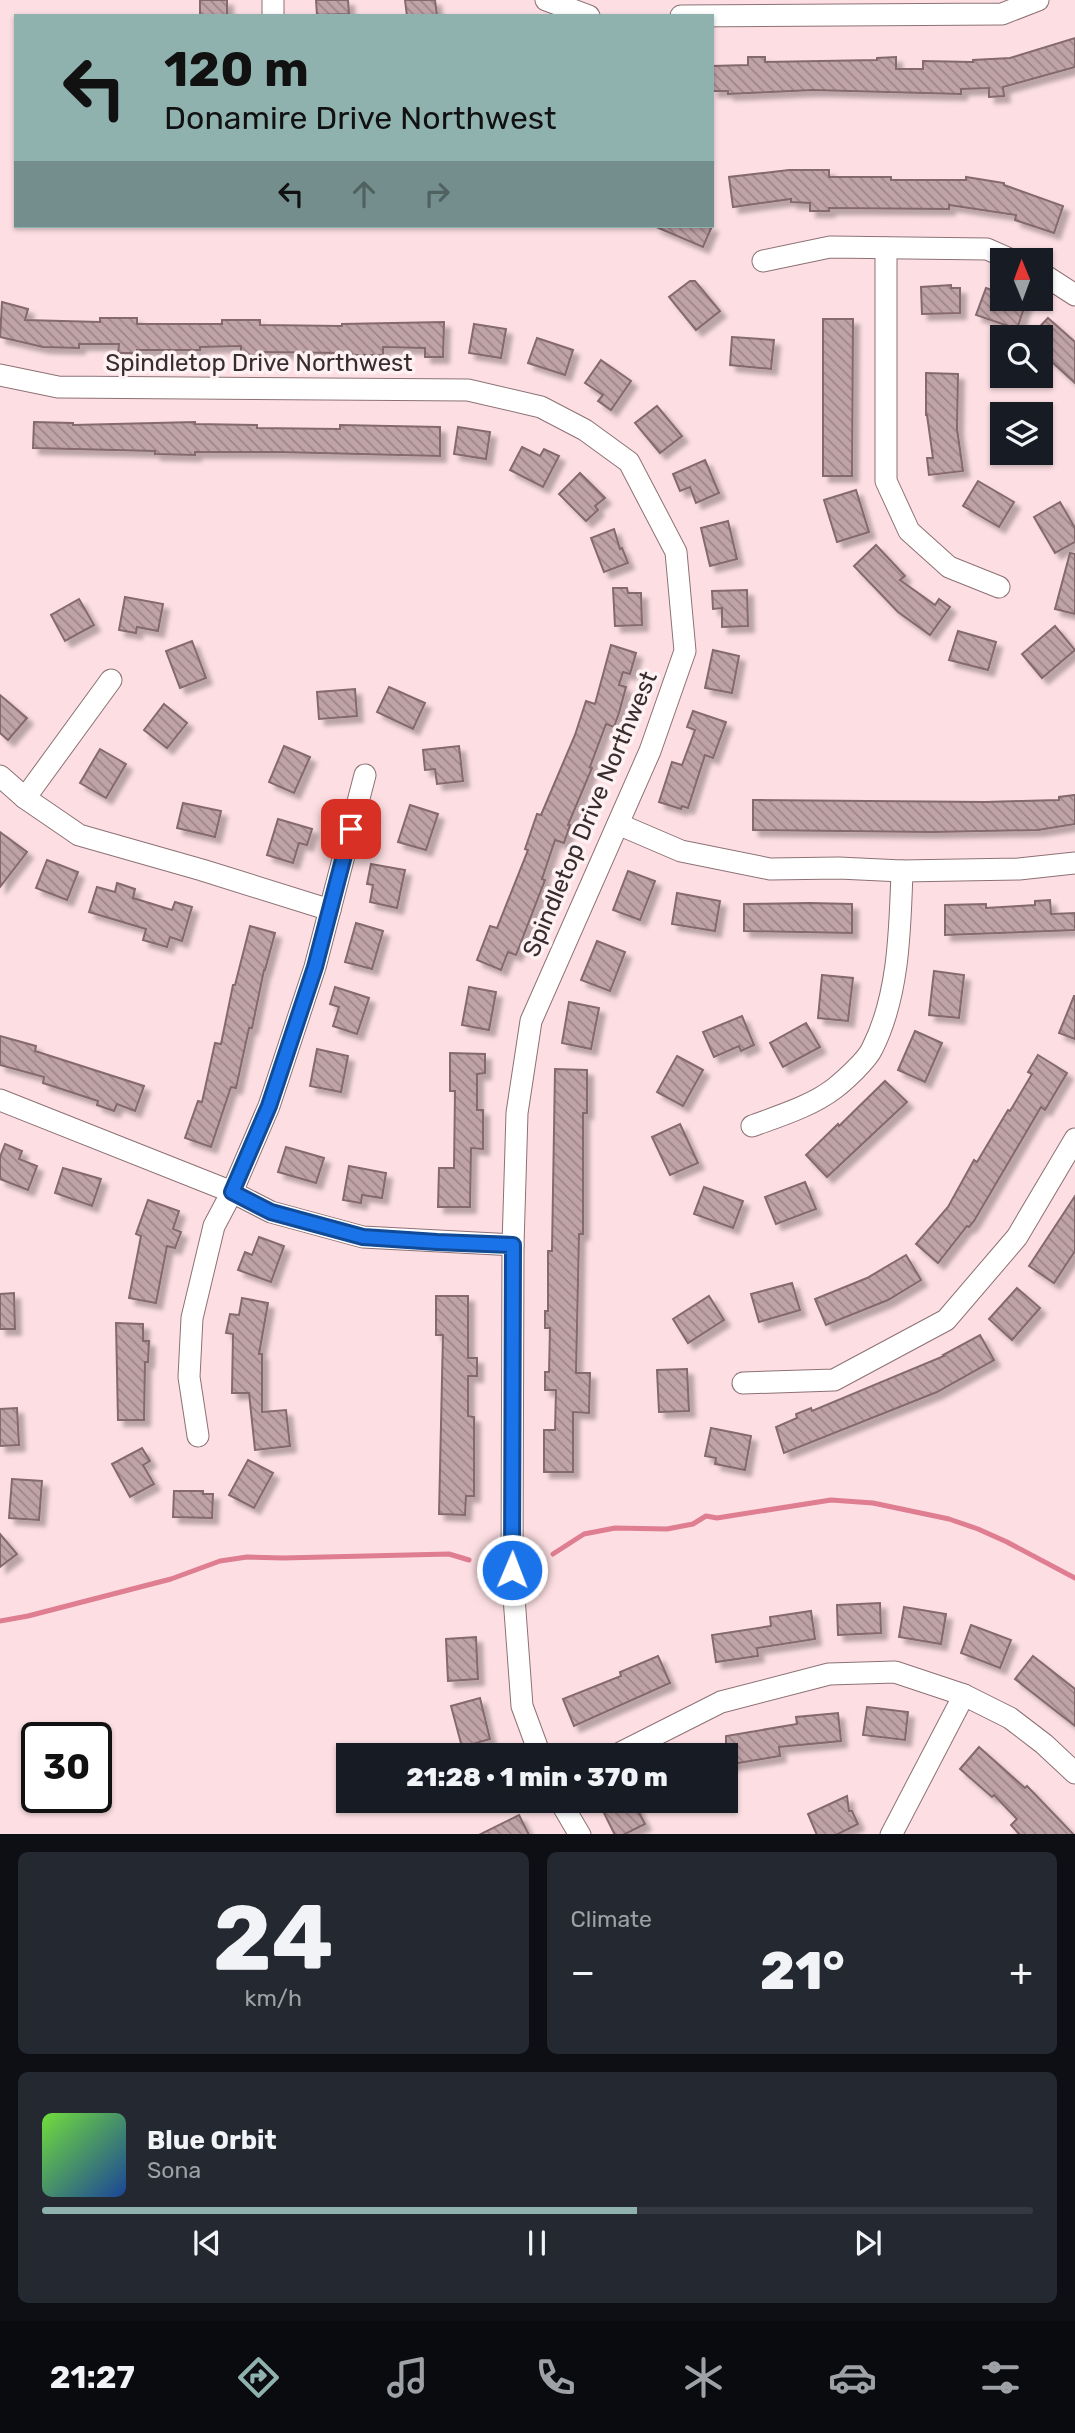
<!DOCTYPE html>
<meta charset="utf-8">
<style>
:root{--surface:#171b24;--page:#242831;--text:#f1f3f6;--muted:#9ea1a6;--line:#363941;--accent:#90b2af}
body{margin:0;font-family:Rubik,sans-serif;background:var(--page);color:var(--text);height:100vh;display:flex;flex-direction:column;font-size:26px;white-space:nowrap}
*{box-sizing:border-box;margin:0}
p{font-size:23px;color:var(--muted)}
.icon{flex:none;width:38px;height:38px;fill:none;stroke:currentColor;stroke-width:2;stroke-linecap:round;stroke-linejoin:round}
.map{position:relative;height:1834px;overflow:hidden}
.drawer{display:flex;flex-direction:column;gap:18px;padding:18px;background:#0d0f14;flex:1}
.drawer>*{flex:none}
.top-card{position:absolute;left:14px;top:14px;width:700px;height:214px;border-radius:0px;box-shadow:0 2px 5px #0004;background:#90b2af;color:#111;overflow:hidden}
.needle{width:46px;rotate:359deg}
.tools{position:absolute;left:990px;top:248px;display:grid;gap:14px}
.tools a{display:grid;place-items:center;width:63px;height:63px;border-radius:0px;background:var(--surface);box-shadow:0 2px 5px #0004;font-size:35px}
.speed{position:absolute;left:21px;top:1722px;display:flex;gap:14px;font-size:35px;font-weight:700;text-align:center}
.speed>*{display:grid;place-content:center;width:91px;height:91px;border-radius:50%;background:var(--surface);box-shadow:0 2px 5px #0004;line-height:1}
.speed .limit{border:4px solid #111;border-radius:10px;background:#fff;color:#111}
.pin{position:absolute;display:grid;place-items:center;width:60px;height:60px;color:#fff;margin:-30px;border-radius:14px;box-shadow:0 4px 10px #0006}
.me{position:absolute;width:77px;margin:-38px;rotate:1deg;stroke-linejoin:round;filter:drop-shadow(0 0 5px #0008)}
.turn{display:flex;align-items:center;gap:24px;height:147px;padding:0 35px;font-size:32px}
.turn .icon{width:91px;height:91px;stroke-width:2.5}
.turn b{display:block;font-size:49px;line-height:60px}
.lanes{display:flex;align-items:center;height:66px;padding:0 35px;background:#0003;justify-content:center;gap:35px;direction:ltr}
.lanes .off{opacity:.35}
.big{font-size:52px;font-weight:800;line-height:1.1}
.drawer .widget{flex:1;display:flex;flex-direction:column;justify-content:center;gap:10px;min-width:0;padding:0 24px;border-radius:10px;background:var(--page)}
.drawer .dial{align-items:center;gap:0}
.dial b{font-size:91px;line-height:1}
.song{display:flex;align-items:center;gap:21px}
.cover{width:84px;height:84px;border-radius:10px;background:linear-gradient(135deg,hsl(100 70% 55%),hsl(220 70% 35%))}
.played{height:7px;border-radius:4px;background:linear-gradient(90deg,var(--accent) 60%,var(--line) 60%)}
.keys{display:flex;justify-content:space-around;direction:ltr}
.heat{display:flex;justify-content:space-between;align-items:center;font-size:38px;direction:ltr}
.drawer .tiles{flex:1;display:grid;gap:18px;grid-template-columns:1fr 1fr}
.widget:last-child{grid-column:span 2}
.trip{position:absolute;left:336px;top:1743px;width:402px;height:70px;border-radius:0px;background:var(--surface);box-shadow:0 2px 5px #0004;font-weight:800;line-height:70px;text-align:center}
.tabs{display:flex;height:112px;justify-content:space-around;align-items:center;background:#090b0e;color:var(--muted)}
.tabs .icon{width:49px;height:49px}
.tabs .active{color:var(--accent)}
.tabs b{font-size:32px;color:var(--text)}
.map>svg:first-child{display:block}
</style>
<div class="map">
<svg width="1075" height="1835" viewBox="0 0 1075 1835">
<defs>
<pattern id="building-back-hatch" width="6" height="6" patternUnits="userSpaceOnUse" patternTransform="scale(1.75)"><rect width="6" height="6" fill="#c0a3a7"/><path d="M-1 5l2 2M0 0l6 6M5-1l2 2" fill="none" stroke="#9d8588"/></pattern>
<filter id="shadow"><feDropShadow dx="6" dy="6" stdDeviation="2" flood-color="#0004"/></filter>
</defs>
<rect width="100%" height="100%" fill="#fddfe3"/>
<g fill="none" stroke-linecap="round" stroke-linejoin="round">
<!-- stream -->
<g stroke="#df7d91" stroke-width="5">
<polyline points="553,1554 584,1534 615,1528 667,1529 693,1524 706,1516 717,1518 831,1500 873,1503 949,1519 978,1529 1007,1542 1075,1578"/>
<polyline points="0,1621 28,1616 171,1579 220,1561 247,1557 283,1558 449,1554 469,1560"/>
</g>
</g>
<!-- building -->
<g fill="url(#building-back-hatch)" stroke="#84696d" stroke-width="2" filter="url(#shadow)">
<rect x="200" y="0" width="27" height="16"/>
<polygon points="316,0 348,0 349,14 317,15"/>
<polygon points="405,0 435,0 437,16 407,16"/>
<polygon points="1075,38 1075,67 1003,87 1004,96 989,97 989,88 961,89 961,94 813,90 728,94 728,91 712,91 712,66 748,65 748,57 765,57 765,62 877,60 877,58 896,57 896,69 923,69 923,61 973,62 973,60 1010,58"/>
<polygon points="789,170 829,170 829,177 891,177 891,180 966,180 966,177 1004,183 1004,185 1063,206 1054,233 1015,220 1016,215 949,205 949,209 829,208 829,211 810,211 810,203 791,202 791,199 733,207 729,177"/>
<polygon points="654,226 712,226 703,247"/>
<polygon points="690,281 695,281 720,311 696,330 669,297"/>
<polygon points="951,285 951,288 960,288 960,313 922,314 921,287"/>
<polygon points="986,288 1003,294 1003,299 1018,299 1026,302 1017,329 976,315"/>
<polygon points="2,302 28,309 25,320 100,322 100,318 137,318 137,324 222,324 222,320 260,320 260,325 342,326 342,324 444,322 443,357 425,357 425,348 383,347 383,355 342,355 342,353 260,352 260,355 241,355 241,346 200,347 200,350 137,350 137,353 118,353 119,344 79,344 79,348 43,347 0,337"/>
<polygon points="1048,318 1075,342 1075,383 1041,352 1041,338 1029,338"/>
<polygon points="823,319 853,319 852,476 823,476"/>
<polygon points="474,324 506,329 501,358 469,353"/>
<polygon points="732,337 774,340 771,369 730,365"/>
<polygon points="537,338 573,350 565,375 528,363"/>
<polygon points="601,360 631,381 611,410 598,401 603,395 585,383"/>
<polygon points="926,373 958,374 957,429 963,471 929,475 927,458 933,458 927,415 926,415"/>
<polygon points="657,406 682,436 660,453 635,423"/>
<polygon points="34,422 73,423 73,425 195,422 195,424 257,425 257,428 340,429 340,425 440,427 440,456 279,452 195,452 195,455 155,454 155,451 33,448"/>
<polygon points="458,427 490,432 486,459 454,454"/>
<polygon points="522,447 540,456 544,449 559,456 543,487 510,470"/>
<polygon points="705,460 719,493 696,503 690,487 680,491 673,474"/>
<polygon points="580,473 605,498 595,506 598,510 586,521 559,494"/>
<polygon points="978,481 1014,502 999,527 963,506"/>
<polygon points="856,490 869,532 837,542 824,500"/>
<polygon points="1060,502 1075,528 1075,542 1055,553 1034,517"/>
<polygon points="728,521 737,559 710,566 701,528"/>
<polygon points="614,529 620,549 622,548 628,563 604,572 591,538"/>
<polygon points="876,545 905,576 900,580 935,605 939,599 950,607 930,635 898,612 854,566"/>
<polygon points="1070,553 1075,554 1075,614 1055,609"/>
<polygon points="613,588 627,588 628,593 641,593 642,625 615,626"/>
<polygon points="747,590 748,626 722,627 722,608 713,609 712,591"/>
<polygon points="125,597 163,604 158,631 137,627 136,633 119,630"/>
<polygon points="79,599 94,625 65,641 51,615"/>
<polygon points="1055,626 1075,650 1042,678 1022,654"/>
<polygon points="958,631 996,642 988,670 949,660"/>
<polygon points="192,641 206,678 180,688 166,651"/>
<polygon points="611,645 636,653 630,674 623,672 619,685 626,687 619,713 614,727 606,724 590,767 592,768 568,825 570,825 564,843 555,840 542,879 545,880 516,955 508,952 501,970 477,960 490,926 497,928 528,850 525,849 537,814 541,815 575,735 586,701 595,704"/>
<polygon points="713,650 739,656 732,693 705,688"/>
<polygon points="389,687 425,703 413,729 377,712"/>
<polygon points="355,689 357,716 319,719 317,692"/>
<polygon points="0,695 27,718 8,740 0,733"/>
<polygon points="164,704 187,723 167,748 144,730"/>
<polygon points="693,711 726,722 713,758 705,755 688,808 682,806 681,809 659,802 672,762 682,765 695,730 687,727"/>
<polygon points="284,746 310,757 294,793 269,782"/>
<polygon points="459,746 463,781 437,784 435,769 425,770 423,750"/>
<polygon points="100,749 126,764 106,798 80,783"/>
<polygon points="1075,795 1075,824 1038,830 932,832 753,830 753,800 985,802 1059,800 1059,797"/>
<polygon points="183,803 221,811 215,837 177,828"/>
<polygon points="410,805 438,814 426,850 398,842"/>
<polygon points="278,819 312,829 307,845 299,843 293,863 267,855"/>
<polygon points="0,832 27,852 0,887"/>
<polygon points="47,860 78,872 67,900 36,888"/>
<polygon points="371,864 405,870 397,908 370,902 373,885 367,884"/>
<polygon points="628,871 655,881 640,920 613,910"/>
<polygon points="117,883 135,889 133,898 172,910 175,902 192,907 182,941 170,937 167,947 143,940 146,929 89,912 97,887 115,892"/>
<polygon points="677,893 720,901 715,931 672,924"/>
<polygon points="1050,900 1051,914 1075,913 1075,930 945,935 945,905 986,904 986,908 1035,905 1035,901"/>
<polygon points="810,903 852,904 852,933 744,931 744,904"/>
<polygon points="356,923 383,931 372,969 345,962"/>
<polygon points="250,926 275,933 265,970 264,970 252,1028 249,1028 236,1088 231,1087 211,1147 185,1138 198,1101 202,1102 215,1043 221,1044 233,985 235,985"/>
<polygon points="597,941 625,952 610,991 581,980"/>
<polygon points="934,971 964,975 959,1018 929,1015"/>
<polygon points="822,975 853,978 848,1021 818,1018"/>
<polygon points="335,987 369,998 357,1034 333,1026 339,1007 330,1004"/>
<polygon points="469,987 496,992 489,1030 462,1025"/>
<polygon points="1074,996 1075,996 1075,1039 1059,1033"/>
<polygon points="569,1002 599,1008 591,1049 562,1043"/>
<polygon points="742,1016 754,1045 741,1051 739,1046 714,1057 703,1032"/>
<polygon points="806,1023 820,1047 783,1067 770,1043"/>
<polygon points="915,1031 942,1043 925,1082 898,1070"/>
<polygon points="0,1036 36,1046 35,1051 144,1086 135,1111 117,1104 114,1111 97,1105 98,1101 43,1083 44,1077 0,1065"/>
<polygon points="317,1049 348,1056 341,1092 310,1086"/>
<polygon points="450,1053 485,1054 485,1073 477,1074 477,1110 483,1110 483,1149 471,1148 470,1207 438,1207 439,1168 454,1168 455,1091 450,1091"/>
<polygon points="1038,1055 1067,1073 1045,1110 1041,1107 974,1221 969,1227 967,1226 938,1263 916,1244 948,1207 974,1160 977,1162 1008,1110 1010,1111 1032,1074 1028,1072"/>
<polygon points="677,1056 703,1070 683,1106 657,1092"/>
<polygon points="555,1069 587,1070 587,1113 583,1113 583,1234 579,1234 576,1373 590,1373 589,1413 573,1412 573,1472 544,1472 544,1430 555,1430 556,1390 545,1390 545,1372 549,1372 550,1328 545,1328 545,1311 548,1311 548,1251 552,1251"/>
<polygon points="885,1081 907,1102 827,1177 806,1155 838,1124 839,1126"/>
<polygon points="680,1124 698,1163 670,1175 652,1137"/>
<polygon points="5,1144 22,1151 19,1159 37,1166 28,1190 0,1179 0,1157"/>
<polygon points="286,1147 324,1158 316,1183 278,1172"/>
<polygon points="349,1166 386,1173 382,1198 362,1195 361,1203 343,1200"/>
<polygon points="63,1168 101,1179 92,1206 55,1193"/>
<polygon points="805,1182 816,1209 776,1224 765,1197"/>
<polygon points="704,1187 743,1201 733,1228 694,1214"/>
<polygon points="1075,1196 1075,1251 1054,1283 1029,1266"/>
<polygon points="148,1200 179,1211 173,1229 181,1232 175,1248 167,1246 156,1303 129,1298 141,1236 136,1234"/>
<polygon points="259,1237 284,1246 271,1282 238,1270 245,1252 252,1255"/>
<polygon points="906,1255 921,1280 888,1300 826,1325 815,1299 867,1278"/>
<polygon points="792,1283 800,1310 759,1322 751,1294"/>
<polygon points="1017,1288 1040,1308 1012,1340 989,1319"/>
<polygon points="14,1293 15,1329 0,1329 0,1294"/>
<polygon points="436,1296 468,1296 468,1358 477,1358 477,1376 468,1376 468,1416 474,1417 474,1496 466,1496 465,1515 439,1514 443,1335 436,1335"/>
<polygon points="709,1296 724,1320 688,1343 673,1319"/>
<polygon points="242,1298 268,1303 259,1354 262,1354 262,1412 286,1410 290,1446 255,1450 249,1393 232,1393 233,1334 226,1333 230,1314 239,1315"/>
<polygon points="116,1323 143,1324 143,1341 149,1341 148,1362 145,1362 144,1420 118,1420"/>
<polygon points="980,1335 994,1360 937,1392 784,1453 776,1427 797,1418 796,1414 811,1408 812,1411 944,1356 943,1355"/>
<polygon points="687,1369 689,1411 659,1412 657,1370"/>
<polygon points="17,1408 19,1445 0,1446 0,1409"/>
<polygon points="711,1428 751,1436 745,1470 715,1464 716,1458 705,1456"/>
<polygon points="142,1448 150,1461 143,1465 154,1484 130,1497 112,1464"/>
<polygon points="248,1460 273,1473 254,1508 229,1495"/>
<polygon points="12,1479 42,1481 39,1520 9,1518"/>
<polygon points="174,1491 203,1491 203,1494 213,1494 212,1518 173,1517"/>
<polygon points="0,1534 17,1554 0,1567"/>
<polygon points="880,1603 881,1633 838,1635 837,1605"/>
<polygon points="904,1607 946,1614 941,1644 899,1637"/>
<polygon points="811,1611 815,1639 757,1648 758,1656 716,1662 712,1635 771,1626 770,1617"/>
<polygon points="971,1625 1011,1640 1000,1668 961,1653"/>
<polygon points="476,1637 478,1679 448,1681 446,1639"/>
<polygon points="658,1656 670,1683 574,1726 563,1699 621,1676 620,1672"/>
<polygon points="1033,1656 1075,1689 1075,1726 1015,1679"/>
<polygon points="480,1698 490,1739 462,1747 451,1706"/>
<polygon points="867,1707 908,1712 905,1740 863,1735"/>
<polygon points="838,1713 841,1741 779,1747 780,1756 726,1765 726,1736 797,1724 796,1717"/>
<polygon points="979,1747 1025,1788 1027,1786 1074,1835 1020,1835 1011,1825 1017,1819 994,1795 992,1797 960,1769"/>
<polygon points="847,1796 849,1811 852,1811 858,1824 836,1835 817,1835 808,1814"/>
<polygon points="598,1801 633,1801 645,1824 623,1835 615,1835"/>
<polygon points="519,1815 529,1835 479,1835"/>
</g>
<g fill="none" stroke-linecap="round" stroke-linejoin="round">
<defs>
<g id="street">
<polyline points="273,0 273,16"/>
<polyline points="546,0 589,16"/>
<polyline points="681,16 1002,14 1038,0"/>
<polyline points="886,248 886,481 909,531 949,567 999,587"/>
<polyline points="763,261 830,247 987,249 1014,261"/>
<polyline points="1041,273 1075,295"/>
<polyline points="0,375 58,387 468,390 541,407 585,430 629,462 676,552 685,651 650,751 531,1021 517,1113 513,1245 512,1570 522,1706 540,1755"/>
<polyline points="0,776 25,798 79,835 202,870 330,910"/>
<polyline points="25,798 111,680"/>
<polyline points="618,824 681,851 770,869 839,868 902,871 1019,869 1075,863"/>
<polyline points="0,1100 232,1192 271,1212 363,1237 513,1245"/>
<path d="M752 1126C779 1116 812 1106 835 1088 844 1081 867 1060 872 1049 899 996 900 930 902 871"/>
<polyline points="743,1383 834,1380 946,1320 1017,1237 1075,1139"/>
<polyline points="198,1436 189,1377 192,1318 214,1226 232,1192 269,1106 315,967 365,775"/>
<polyline points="616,1755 721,1702 829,1674 895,1672 964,1695 1010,1718 1044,1744 1075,1773"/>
<polyline points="560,1801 580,1835"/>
<polyline points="891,1835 964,1695"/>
</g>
</defs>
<!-- street casing -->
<use href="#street" stroke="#8c7175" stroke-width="23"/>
<!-- street -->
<use href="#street" stroke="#fff" stroke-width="21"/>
</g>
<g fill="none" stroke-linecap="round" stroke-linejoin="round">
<defs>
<polyline id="route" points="351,829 315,967 269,1106 232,1192 271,1212 363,1237 437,1242 513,1245 512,1570"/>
</defs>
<!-- route casing -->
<use href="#route" stroke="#114b97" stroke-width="18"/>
<!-- route -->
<use href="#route" stroke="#1a73e8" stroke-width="12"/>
</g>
<g text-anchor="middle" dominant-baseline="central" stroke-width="7" stroke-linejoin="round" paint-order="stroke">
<!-- street labels -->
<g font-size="24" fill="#382c2e" stroke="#fef1f3">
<text x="259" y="363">Spindletop Drive Northwest</text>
<text transform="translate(590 814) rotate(-67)">Spindletop Drive Northwest</text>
</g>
</g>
</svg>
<div class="tools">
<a><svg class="needle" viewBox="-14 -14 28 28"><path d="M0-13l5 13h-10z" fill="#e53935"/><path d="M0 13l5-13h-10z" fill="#9ea1a6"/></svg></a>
<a><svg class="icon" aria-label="search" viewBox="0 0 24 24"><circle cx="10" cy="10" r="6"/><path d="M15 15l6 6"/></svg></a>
<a><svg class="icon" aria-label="layers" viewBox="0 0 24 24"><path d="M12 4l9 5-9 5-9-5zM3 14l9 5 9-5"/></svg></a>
</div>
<div class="speed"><div class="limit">30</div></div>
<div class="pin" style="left:351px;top:829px;background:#d93025"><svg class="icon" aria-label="arrive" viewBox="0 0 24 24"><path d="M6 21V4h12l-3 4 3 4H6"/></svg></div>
<svg class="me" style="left:512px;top:1570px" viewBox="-20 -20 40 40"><circle r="17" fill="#1a73e8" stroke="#fff" stroke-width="3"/><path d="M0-11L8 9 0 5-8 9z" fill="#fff"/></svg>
<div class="trip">21:28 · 1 min · 370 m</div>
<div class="top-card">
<div class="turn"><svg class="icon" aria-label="left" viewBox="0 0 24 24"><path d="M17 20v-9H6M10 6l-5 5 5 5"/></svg><div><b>120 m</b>Donamire Drive Northwest</div></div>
<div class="lanes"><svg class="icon" aria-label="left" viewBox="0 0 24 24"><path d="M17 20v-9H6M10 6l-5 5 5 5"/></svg><svg class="icon off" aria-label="ahead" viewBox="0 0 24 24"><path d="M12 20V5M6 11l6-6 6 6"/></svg><svg class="icon off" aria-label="right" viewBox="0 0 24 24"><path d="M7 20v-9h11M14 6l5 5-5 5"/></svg></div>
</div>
</div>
<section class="drawer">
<div class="tiles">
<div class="widget dial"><b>24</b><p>km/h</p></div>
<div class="widget"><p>Climate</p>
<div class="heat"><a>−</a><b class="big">21°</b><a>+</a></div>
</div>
<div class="widget">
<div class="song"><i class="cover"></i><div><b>Blue Orbit</b><p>Sona</p></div></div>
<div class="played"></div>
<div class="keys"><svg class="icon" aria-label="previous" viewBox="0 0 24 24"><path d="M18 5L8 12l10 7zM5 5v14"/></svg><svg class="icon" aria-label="pause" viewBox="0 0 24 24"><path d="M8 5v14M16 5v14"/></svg><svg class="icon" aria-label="next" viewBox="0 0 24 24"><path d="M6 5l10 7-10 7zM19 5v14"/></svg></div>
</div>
</div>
</section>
<nav class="tabs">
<b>21:27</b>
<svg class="icon active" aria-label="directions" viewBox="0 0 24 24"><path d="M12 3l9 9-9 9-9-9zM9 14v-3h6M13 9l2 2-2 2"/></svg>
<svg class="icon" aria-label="music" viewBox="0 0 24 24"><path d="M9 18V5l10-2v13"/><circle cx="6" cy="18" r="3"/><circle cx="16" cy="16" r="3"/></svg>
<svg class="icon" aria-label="phone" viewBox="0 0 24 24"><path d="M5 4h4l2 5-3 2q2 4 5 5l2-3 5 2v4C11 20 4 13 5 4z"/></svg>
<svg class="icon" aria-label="climate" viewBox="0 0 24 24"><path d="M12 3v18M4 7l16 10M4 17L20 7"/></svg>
<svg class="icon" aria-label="car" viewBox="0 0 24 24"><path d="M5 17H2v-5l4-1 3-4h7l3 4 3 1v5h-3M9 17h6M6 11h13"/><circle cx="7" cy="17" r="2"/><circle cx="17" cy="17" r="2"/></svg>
<svg class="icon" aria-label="filters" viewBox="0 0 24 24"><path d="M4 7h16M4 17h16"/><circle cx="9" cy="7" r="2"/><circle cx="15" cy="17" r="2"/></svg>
</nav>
